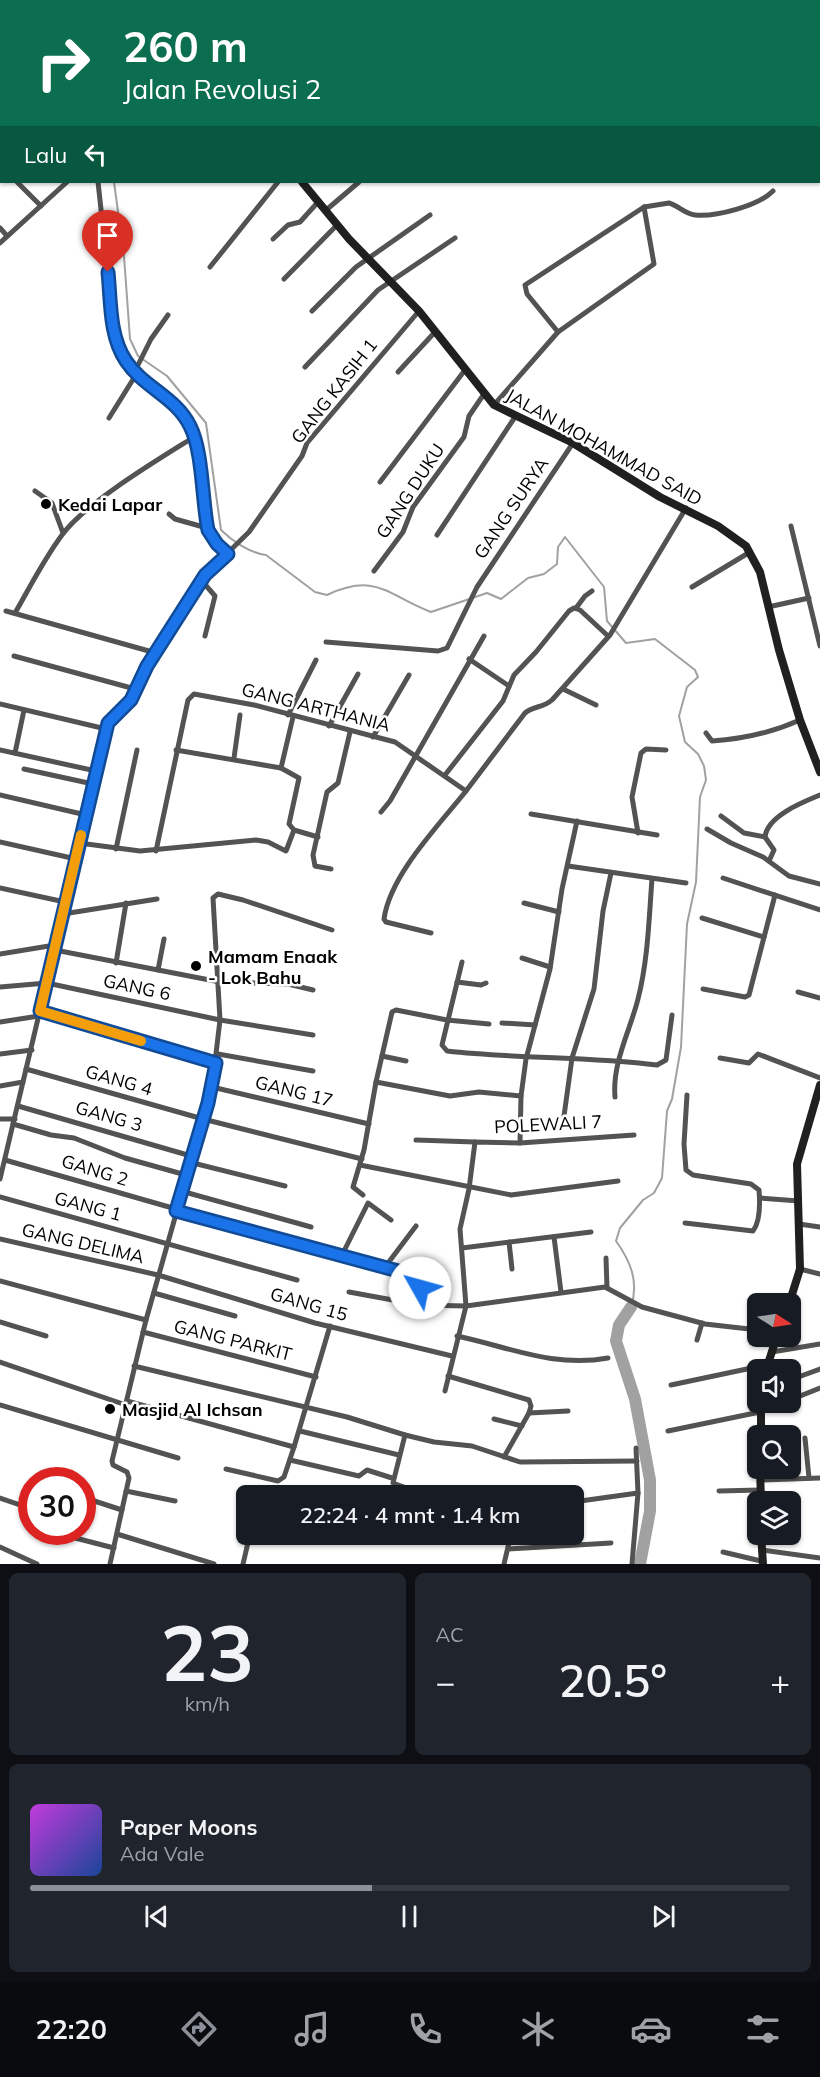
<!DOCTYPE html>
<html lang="id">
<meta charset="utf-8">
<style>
:root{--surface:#171b24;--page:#20242c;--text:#f1f3f6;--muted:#9ea1a6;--line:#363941;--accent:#8c9099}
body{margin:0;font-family:Mulish,sans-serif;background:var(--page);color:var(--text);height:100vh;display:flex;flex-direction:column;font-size:22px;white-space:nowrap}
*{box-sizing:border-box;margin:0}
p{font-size:20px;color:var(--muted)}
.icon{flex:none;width:33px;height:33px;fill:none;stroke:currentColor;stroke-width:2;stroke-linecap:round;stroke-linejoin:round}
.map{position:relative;height:1564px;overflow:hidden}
.sheet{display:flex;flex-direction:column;gap:9px;padding:9px;background:#0d0f14;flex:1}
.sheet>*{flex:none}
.guide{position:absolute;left:0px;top:0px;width:820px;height:183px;box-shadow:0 2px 4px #0004;background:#0b6e4f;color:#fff;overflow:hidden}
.needle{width:39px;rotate:102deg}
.controls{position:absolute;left:747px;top:1293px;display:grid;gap:12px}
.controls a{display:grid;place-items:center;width:54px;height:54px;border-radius:9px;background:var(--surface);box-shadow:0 2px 4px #0004;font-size:30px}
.speed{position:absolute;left:18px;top:1467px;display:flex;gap:12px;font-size:30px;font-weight:700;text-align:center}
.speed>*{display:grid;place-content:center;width:78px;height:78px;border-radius:50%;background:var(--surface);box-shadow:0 2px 4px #0004;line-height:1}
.speed .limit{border:9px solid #d22;background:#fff;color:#111}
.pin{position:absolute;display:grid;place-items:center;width:51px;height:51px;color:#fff;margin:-62px -26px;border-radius:50% 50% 50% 0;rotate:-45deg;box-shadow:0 0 6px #0007}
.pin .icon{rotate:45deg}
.me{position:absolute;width:66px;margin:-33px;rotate:308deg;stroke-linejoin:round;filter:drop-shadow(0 0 4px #0008)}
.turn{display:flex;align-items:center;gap:21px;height:126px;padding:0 24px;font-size:27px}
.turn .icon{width:78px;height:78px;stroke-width:2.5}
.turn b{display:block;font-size:42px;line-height:51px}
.then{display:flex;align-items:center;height:57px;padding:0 24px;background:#0003;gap:12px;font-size:22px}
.big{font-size:45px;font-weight:600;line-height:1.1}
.sheet .widget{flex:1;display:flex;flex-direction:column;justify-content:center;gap:9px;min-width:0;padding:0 21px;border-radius:9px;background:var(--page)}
.sheet .dial{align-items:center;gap:0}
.dial b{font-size:78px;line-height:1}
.song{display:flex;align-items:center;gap:18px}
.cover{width:72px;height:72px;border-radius:9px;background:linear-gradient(135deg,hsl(290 70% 55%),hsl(220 70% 35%))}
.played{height:6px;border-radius:3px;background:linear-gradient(90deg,var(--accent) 45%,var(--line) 45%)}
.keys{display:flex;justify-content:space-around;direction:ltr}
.heat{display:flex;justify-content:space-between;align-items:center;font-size:33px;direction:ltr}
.sheet .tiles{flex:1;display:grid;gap:9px;grid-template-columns:1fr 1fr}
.widget:last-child{grid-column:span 2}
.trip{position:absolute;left:236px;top:1485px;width:348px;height:60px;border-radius:9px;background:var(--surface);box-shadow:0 2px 4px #0004;font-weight:600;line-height:60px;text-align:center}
.tab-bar{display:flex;height:96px;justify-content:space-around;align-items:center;background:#090b0e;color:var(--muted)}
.tab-bar .icon{width:42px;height:42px}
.tab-bar .selected{color:var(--accent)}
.tab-bar b{font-size:27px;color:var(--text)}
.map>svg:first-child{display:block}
</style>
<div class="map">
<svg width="820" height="1564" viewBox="0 0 820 1564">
<rect width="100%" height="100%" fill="#fff"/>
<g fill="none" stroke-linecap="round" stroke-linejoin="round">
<!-- stream -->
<g stroke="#a1a1a1" stroke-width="2">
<polyline points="84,0 84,2"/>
<path d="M114 182 124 256 130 339 138 356 167 376 206 423 221 530C232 541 250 553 266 555L315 592 327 595C376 572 387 595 431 612L487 593 501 599 528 578 544 574 557 564 558 547 565 537 604 587 607 621 626 643 655 639 695 670 698 677 687 687 679 716 685 742 698 754 704 766 706 780 700 797 696 882 687 924 681 1047 672 1099 667 1111 662 1178 654 1193 643 1200 620 1228 616 1241C631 1262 639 1282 631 1307"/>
</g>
<!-- river -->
<polyline stroke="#a1a1a1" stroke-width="12" points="631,1307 619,1325 616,1341 635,1399 650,1480 650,1511 640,1564"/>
<!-- street -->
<g stroke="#535353" stroke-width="5">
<polyline points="75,2 75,0"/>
<polyline points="0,60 2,60"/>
<polyline points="0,103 2,105"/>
<polyline points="0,164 2,166"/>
<polyline points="17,182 41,206"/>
<polyline points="98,182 115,337 132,369 177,406 191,426 208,530 217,544 228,554"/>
<polyline points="325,211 359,182"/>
<polyline points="0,228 7,236"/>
<polyline points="273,239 288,225 300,222 318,202"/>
<polyline points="0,243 67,182"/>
<polyline points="210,267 278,182"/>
<polyline points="284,279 337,225"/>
<polyline points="312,311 356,267 430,215"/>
<polyline points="558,332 527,294 525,285 644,207"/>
<polyline points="305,367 378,290 455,238"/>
<polyline points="135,371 151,339 168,315"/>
<polyline points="398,372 435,332"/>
<path d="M494 405 558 332 654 264 644 207 669 203C679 206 685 214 695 215 716 217 758 206 773 191"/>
<polyline points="109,418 137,373"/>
<polyline points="380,482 465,370"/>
<polyline points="35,491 52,503 63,533"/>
<polyline points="169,514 175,519 207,528"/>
<polyline points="791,526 820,646"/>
<polyline points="437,535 515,417"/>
<polyline points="374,571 403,532 413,507 464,437 469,416 484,394"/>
<polyline points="202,581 215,596 205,636"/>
<polyline points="692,587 750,552"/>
<polyline points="768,607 809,598"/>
<polyline points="576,608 585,596 592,591"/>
<polyline points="6,611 156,653"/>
<path d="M15 613C30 587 44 559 62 535 85 503 159 459 194 437"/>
<polyline points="326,642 438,651 447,648 477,587 573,443"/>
<polyline points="14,656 135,689"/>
<polyline points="469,659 509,686"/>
<polyline points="563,689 596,705"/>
<polyline points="0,704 106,729"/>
<polyline points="288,715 316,660"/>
<polyline points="293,717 281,768 299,778 289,824 294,830 318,837"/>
<polyline points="329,726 358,674"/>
<path d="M706 733 712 741C743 739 771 733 800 720"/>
<polyline points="373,737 409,675"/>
<polyline points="0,750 96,771"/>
<polyline points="176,750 281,768"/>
<polyline points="15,753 24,710"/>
<polyline points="234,758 240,715"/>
<polyline points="24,769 93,784"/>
<polyline points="445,775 503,701 514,675 536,652 569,611 574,608 580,610 608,636"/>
<polyline points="0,795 86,815"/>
<polyline points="381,812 390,801 484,636"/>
<polyline points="531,814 657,835"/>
<polyline points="721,816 744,833 765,837"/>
<polyline points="707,829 731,843 763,857 789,876 820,884"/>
<polyline points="638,833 632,797 641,753 646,749 666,750"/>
<polyline points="0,842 76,859"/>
<polyline points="79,843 140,851 256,840 268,842 286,851 294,830"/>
<polyline points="116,849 137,750"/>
<path d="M156 851 188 700 194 694 254 705 395 742 466 791 525 713C533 706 543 708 552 700L610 635 686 508"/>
<path d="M769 861 774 850 765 837C767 816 803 802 820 795"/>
<polyline points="568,866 686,883"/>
<polyline points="331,869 315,866 313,855 327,792 338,783 350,732"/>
<polyline points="723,878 820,910"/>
<polyline points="0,888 65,902"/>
<polyline points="524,903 559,912"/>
<polyline points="63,914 157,899"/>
<polyline points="702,918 764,937"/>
<path d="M431 933 386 922 384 919C390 875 439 825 466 791"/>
<polyline points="55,950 220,982 288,984 313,990"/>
<polyline points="0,954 55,945"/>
<polyline points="522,958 550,967"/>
<path d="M462 962 442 1045 447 1051C517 1059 587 1056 657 1065L666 1060 672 1015"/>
<polyline points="116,963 126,903"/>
<polyline points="158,970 164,939"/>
<polyline points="457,982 481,985 486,983"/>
<polyline points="0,987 47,983 220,1020 313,1035"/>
<polyline points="703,989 745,997 749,995 775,895"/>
<polyline points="798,992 820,998"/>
<polyline points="40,1011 216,1063"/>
<polyline points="0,1022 39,1016"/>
<polyline points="502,1023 535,1025"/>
<polyline points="0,1054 32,1050"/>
<polyline points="218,1054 313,1071"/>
<polyline points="382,1056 406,1061"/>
<polyline points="720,1058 749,1063 758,1054 820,1078"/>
<polyline points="26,1069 203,1119 362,1159"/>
<polyline points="376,1082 450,1096 479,1092 521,1096"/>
<polyline points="0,1086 23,1082"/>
<polyline points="212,1087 369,1124"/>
<path d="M615 1097C612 1063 630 1031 638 999 648 960 649 918 652 879"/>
<polyline points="18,1106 191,1156"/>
<polyline points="564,1116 572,1058 594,989 603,911 611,873"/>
<polyline points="0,1119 15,1119"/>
<polyline points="13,1124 51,1135 74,1138 125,1158 186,1175"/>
<polyline points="416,1140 475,1142"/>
<polyline points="520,1143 521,1096 526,1059 550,969 562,889 577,821"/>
<polyline points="5,1160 176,1209"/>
<polyline points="189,1162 285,1186"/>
<polyline points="360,1165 511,1195 618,1181"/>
<polyline points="0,1179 108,723 131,700 147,666 205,575 249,532 302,456 307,443 419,311"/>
<polyline points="181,1191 311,1227"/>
<polyline points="363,1195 353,1187 364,1150 376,1082 392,1012 396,1010 447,1020 489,1024"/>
<polyline points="0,1197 297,1280"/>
<polyline points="760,1198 799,1201"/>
<polyline points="176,1211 413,1275 420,1284 420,1305"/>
<path d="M685 1223 753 1231C760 1222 760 1202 759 1190L751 1184 693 1175 686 1170 684 1144 687 1095"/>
<polyline points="799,1224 820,1227"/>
<polyline points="554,1237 561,1292"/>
<polyline points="0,1239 158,1275 315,1323 452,1356"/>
<polyline points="509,1242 512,1269"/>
<polyline points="462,1248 591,1232"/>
<polyline points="342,1255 368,1203 391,1220"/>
<polyline points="606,1258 607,1288"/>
<polyline points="385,1267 416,1226"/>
<polyline points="800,1269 820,1274"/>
<polyline points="0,1281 146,1320"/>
<polyline points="349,1292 420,1305 466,1306 605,1287 642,1307 705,1324 758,1330"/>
<polyline points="154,1293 235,1316"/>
<polyline points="0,1322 46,1336"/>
<polyline points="143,1332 316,1377"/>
<path d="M457 1336C509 1347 554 1368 608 1358"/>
<polyline points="697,1340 702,1323"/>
<polyline points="772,1352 820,1344"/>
<polyline points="0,1362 126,1405"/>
<polyline points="134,1366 347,1417 405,1435 393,1483 428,1496"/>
<polyline points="448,1376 529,1400 531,1406 529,1413 504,1457"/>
<polyline points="790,1380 820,1369"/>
<polyline points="671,1385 766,1365"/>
<polyline points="445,1391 466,1306 460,1229 469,1189 475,1142 520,1143 634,1135"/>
<polyline points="790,1400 820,1388"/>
<polyline points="127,1401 294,1447 330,1326"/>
<polyline points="0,1405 178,1458"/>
<polyline points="529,1413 568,1411"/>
<polyline points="494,1419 522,1426"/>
<polyline points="300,1431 399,1455"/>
<polyline points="668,1431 760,1412 784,1402"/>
<polyline points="405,1435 434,1442 472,1446 520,1462 637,1461"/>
<polyline points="805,1438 809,1478"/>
<polyline points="290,1460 359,1476 367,1470 392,1478"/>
<polyline points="226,1469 278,1481 284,1477 294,1447"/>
<polyline points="760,1480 820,1478"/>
<polyline points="126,1491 175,1501"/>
<polyline points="719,1491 760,1490"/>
<polyline points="82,1497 122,1510"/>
<polyline points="0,1498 32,1509"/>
<polyline points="573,1502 638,1493"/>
<polyline points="56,1533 114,1548"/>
<polyline points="117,1534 214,1564"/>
<polyline points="0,1547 37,1564"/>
<polyline points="508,1549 611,1543"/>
<polyline points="762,1550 820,1558"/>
<polyline points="723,1552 761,1561"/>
<polyline points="110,1564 129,1478 127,1472 113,1465 112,1461 146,1320 212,1087 220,1020 213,898 218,894 243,900 332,930"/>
<polyline points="243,1564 250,1534"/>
<polyline points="504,1564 511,1534"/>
<polyline points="632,1564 638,1493 636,1448"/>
</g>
<!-- secondary -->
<g stroke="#202020" stroke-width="8">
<polyline points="194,0 194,2"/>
<polyline points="302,182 349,239 419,311 494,405 573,443 660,497 718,526 746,546 760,572 779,650 800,720 820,772"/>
<polyline points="789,1304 800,1269 797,1164 820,1085"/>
<polyline points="766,1370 777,1336"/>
<polyline points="761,1402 761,1436"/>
<polyline points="760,1468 761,1502"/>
<polyline points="761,1534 763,1564"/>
</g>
</g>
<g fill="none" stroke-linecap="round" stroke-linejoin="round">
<defs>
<path id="route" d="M108 272C111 301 109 336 126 361 143 387 176 397 190 426 203 451 202 501 208 530L217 544 228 554 205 575 147 666 131 700 108 723 40 1011 216 1063 208 1103 176 1211 413 1275 419 1280 420 1288"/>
</defs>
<!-- route casing -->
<use href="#route" stroke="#114b97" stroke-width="15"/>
<!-- route -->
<use href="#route" stroke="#1a73e8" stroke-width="10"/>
<!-- slow -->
<polyline stroke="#f59e0b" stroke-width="10" points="81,835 40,1011 141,1041"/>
</g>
<!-- markers -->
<g fill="#000" stroke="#fff" stroke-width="2">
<circle cx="46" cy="504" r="6"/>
<circle cx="196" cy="966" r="6"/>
<circle cx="110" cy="1409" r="6"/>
</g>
<g text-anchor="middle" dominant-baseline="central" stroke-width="5" stroke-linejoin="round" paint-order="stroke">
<!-- street labels -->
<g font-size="18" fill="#000" stroke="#fff">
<text transform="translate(334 391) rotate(-52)">GANG KASIH 1</text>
<text transform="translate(604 447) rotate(29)">JALAN MOHAMMAD SAID</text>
<text transform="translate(410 491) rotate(-57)">GANG DUKU</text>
<text transform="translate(511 508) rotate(-56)">GANG SURYA</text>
<text transform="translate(316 707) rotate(14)">GANG ARTHANIA</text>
<text transform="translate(137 987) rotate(12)">GANG 6</text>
<text transform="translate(119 1080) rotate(16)">GANG 4</text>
<text transform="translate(294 1091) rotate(14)">GANG 17</text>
<text transform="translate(109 1116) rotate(16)">GANG 3</text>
<text transform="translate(548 1124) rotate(-3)">POLEWALI 7</text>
<text transform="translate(95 1170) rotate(17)">GANG 2</text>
<text transform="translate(88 1206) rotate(15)">GANG 1</text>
<text transform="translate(83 1243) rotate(13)">GANG DELIMA</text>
<text transform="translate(309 1304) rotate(16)">GANG 15</text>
<text transform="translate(233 1340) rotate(14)">GANG PARKIT</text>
</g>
<!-- poi labels -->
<g font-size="18" font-weight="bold" fill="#000" stroke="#fff" text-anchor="start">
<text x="58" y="504">Kedai Lapar</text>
<text x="208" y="956">Mamam Enaak<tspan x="208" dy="21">- Lok Bahu</tspan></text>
<text x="122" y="1409">Masjid Al Ichsan</text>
</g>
</g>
</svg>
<div class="controls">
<a><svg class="needle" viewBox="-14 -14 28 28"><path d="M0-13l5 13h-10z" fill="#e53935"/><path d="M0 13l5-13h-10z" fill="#9ea1a6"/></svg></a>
<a><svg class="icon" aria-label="sound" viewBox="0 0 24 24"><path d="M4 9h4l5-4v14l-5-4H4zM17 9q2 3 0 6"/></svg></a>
<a><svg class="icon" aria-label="search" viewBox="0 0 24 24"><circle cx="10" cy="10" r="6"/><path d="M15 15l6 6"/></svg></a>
<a><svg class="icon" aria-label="layers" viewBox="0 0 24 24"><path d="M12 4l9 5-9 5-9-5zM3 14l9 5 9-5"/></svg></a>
</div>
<div class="speed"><div class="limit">30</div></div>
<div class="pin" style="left:108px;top:272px;background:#d93025"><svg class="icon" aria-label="arrive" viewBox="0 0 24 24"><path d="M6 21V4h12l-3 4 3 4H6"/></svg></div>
<svg class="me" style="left:420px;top:1288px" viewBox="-20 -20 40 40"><circle r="19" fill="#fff"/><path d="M0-13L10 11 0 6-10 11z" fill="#1a73e8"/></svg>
<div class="trip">22:24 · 4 mnt · 1.4 km</div>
<div class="guide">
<div class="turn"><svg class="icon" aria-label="right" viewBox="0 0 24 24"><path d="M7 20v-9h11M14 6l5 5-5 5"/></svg><div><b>260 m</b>Jalan Revolusi 2</div></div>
<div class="then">Lalu<svg class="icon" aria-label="left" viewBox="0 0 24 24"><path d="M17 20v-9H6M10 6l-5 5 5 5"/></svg></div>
</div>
</div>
<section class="sheet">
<div class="tiles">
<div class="widget dial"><b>23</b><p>km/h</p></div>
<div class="widget"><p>AC</p>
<div class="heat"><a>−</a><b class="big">20.5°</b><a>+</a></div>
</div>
<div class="widget">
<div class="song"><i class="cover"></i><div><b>Paper Moons</b><p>Ada Vale</p></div></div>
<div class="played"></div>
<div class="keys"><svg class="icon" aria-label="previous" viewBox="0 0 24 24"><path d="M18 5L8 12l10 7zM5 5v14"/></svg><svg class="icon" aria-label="pause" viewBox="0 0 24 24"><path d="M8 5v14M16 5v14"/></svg><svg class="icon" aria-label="next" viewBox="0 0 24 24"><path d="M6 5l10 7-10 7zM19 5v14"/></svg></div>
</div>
</div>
</section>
<nav class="tab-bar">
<b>22:20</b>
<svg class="icon selected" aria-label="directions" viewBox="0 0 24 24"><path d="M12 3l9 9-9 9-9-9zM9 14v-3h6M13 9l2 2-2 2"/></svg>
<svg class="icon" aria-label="music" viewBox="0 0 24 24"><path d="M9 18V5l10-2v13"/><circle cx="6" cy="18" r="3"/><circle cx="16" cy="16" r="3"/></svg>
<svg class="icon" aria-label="phone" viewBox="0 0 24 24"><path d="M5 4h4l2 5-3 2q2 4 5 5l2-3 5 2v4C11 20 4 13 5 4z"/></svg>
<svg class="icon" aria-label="climate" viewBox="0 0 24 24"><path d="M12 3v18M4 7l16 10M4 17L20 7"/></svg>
<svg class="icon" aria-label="car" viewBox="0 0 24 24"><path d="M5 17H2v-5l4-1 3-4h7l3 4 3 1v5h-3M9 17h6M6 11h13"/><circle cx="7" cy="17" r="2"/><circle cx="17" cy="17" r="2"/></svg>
<svg class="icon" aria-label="filters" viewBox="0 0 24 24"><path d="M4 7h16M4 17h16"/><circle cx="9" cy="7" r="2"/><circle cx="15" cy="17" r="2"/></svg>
</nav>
